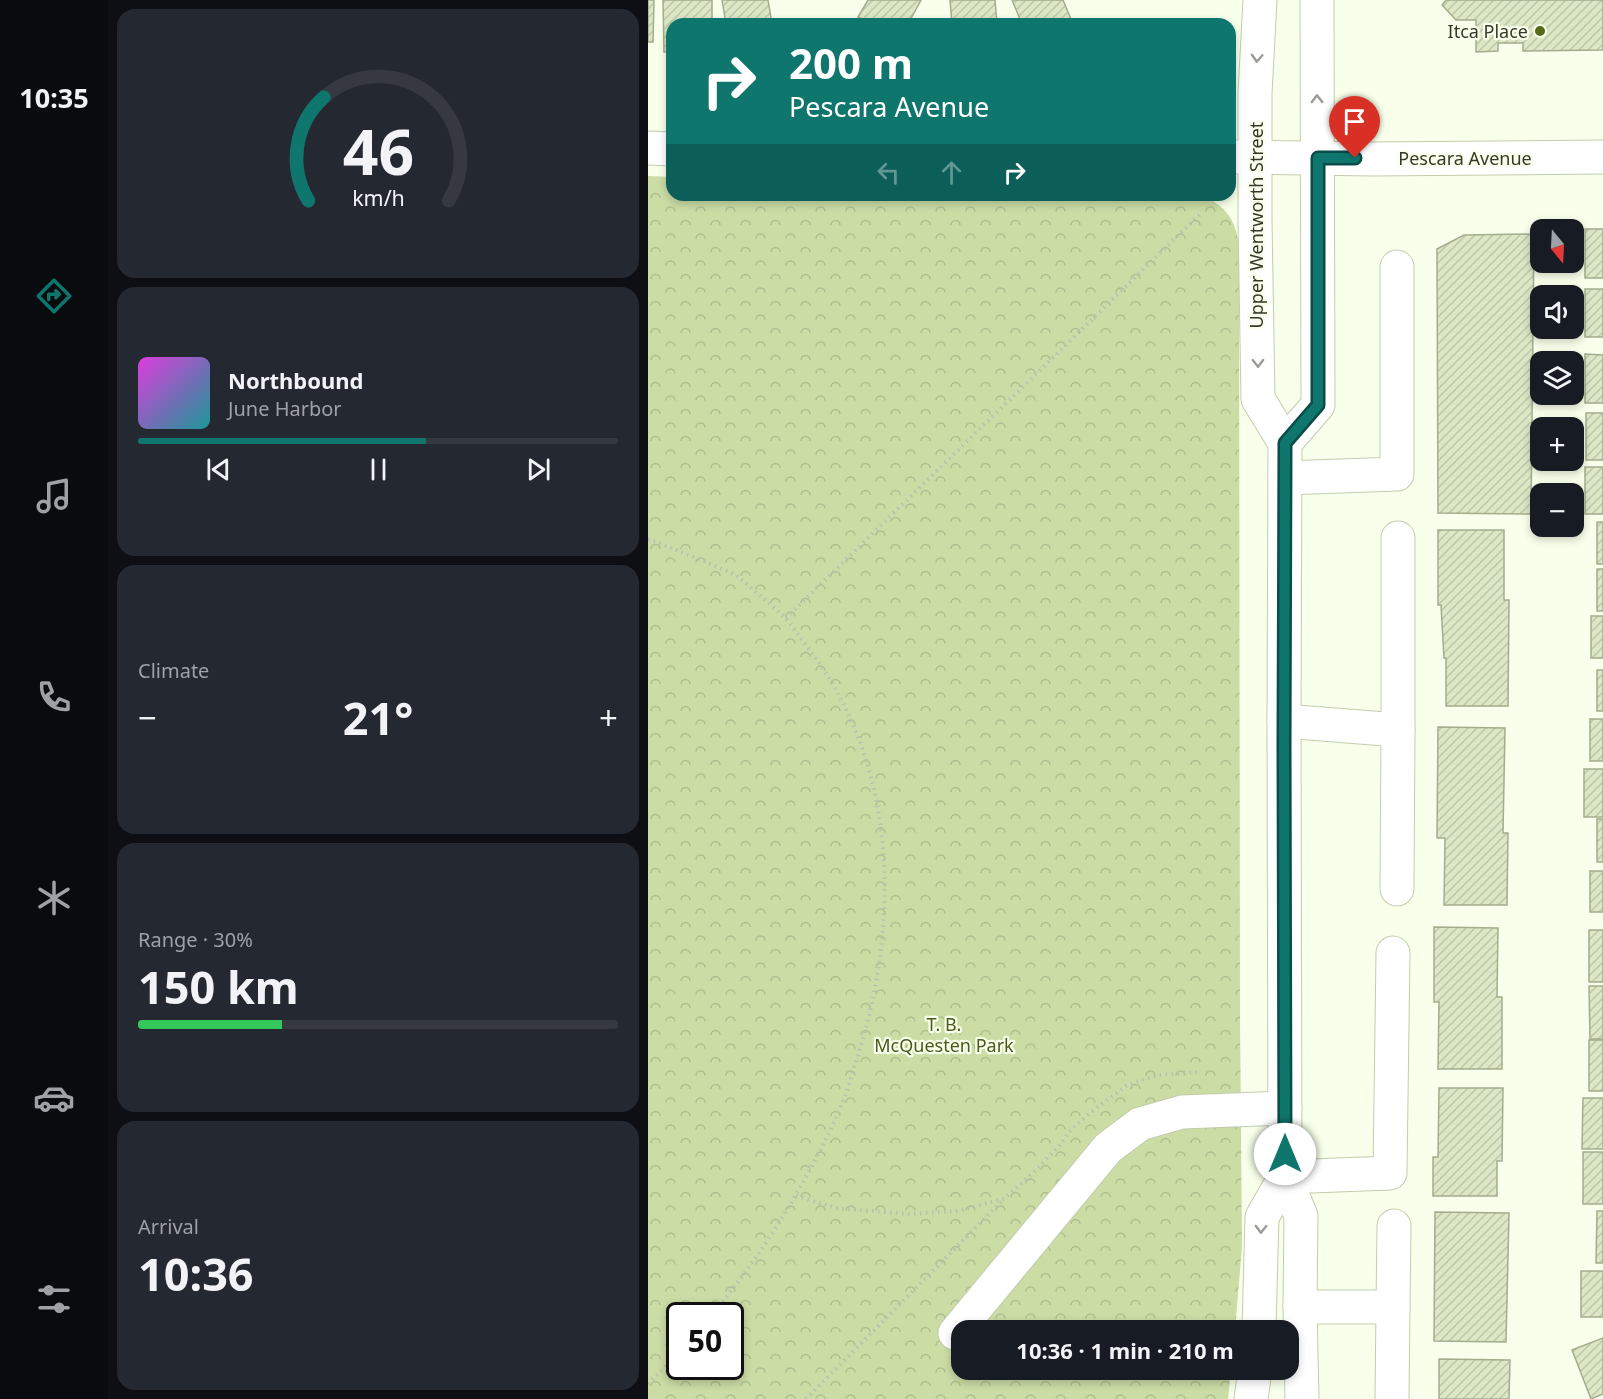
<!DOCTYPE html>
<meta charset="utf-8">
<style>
:root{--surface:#171b24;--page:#242831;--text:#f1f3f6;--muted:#9ea1a6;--line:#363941;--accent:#0f766e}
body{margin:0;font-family:"Noto Sans",sans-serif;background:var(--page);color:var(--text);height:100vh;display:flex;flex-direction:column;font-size:22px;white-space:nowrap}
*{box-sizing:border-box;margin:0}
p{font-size:20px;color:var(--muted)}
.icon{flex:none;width:33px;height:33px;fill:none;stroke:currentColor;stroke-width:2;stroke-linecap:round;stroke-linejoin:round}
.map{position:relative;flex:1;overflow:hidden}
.side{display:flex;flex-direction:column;gap:9px;padding:9px;background:#0d0f14;width:540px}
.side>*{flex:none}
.guide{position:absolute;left:18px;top:18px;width:570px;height:183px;border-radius:18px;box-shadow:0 3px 9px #0003;background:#0f766e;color:#fff;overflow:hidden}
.needle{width:39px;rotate:162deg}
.buttons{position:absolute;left:882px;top:219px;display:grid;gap:12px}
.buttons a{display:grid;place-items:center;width:54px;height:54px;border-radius:12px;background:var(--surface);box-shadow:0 3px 9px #0003;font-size:30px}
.speed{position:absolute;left:18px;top:1302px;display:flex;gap:12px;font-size:30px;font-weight:700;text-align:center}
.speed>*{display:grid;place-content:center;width:78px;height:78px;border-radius:50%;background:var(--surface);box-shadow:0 3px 9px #0003;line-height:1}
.speed .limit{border:3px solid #111;border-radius:9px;background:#fff;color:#111}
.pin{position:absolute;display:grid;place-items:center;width:51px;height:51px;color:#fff;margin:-62px -26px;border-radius:50% 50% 50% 0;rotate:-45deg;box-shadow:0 0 6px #0007}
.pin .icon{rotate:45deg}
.me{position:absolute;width:66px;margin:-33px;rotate:0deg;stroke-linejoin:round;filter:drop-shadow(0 0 4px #0008)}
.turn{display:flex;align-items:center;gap:21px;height:126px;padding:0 24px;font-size:27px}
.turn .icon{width:78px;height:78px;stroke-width:2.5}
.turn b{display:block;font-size:42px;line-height:51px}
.lanes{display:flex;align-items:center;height:57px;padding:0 24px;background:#0003;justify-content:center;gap:30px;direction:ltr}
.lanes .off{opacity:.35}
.big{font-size:45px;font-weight:700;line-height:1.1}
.side .card{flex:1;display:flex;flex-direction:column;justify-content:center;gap:9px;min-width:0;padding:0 21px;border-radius:18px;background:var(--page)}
.side .dial{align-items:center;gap:0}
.dial svg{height:156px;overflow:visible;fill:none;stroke:var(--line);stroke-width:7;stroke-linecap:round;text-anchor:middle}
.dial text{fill:var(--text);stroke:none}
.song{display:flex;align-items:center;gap:18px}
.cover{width:72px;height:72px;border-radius:9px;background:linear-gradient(135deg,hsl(300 70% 55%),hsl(180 70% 35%))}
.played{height:6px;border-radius:3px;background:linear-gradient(90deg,var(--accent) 60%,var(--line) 60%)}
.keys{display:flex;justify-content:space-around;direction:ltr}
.heat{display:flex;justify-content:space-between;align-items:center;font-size:33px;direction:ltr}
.charge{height:9px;border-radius:4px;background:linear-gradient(90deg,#34c759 30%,var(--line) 0)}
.trip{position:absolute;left:303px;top:1320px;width:348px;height:60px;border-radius:18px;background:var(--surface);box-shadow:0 3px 9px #0003;font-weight:700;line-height:60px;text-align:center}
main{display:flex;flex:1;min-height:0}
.menu{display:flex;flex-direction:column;width:108px;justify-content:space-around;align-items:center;background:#090b0e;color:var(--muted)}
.menu .icon{width:42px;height:42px}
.menu .active{color:var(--accent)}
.menu b{font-size:27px;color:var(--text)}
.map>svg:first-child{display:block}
</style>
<main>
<nav class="menu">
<b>10:35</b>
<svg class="icon active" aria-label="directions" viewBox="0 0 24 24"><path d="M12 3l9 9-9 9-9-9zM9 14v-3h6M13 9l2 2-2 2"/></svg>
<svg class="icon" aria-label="music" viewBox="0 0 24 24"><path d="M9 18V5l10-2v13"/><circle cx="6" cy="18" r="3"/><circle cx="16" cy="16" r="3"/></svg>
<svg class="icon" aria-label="phone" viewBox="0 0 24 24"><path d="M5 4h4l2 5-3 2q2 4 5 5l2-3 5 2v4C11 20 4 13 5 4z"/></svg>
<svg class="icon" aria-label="climate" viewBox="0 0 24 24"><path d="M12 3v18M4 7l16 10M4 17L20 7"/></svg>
<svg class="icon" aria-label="car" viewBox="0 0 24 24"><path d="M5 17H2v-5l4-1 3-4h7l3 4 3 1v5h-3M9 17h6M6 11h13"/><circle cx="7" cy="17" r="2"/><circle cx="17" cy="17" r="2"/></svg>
<svg class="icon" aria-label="filters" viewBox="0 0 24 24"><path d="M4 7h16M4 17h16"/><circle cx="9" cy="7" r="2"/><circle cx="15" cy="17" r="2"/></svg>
</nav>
<section class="side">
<div class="card dial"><svg viewBox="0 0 100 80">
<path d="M14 69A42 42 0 1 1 86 69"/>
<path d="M14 69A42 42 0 0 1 22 16" stroke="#0f766e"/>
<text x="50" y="56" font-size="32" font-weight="700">46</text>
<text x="50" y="72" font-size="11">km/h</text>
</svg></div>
<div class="card">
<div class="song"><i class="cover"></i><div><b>Northbound</b><p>June Harbor</p></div></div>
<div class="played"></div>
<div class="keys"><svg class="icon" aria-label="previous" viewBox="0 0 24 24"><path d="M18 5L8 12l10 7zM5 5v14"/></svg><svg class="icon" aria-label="pause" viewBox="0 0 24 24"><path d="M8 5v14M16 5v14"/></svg><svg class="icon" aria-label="next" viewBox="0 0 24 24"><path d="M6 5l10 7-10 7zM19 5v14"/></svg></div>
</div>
<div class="card"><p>Climate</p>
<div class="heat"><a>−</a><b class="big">21°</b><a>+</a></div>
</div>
<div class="card"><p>Range · 30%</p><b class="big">150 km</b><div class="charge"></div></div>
<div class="card"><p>Arrival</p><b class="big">10:36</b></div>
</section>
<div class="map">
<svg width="955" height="1399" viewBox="0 0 955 1399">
<defs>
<pattern id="park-crowns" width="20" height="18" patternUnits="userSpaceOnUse" patternTransform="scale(1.5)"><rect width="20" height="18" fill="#cbdca5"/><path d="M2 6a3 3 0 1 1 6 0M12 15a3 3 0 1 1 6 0" fill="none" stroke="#afbe8e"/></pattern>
<pattern id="building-hatch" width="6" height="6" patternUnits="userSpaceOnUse" patternTransform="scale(1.5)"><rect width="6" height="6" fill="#dce7c5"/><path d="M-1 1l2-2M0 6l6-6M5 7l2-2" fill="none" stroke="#bdc7a9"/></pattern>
</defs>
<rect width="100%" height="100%" fill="#f8ffea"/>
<!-- park -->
<path fill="url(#park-crowns)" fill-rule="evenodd" d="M0 176 24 177V195H554C579 207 588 220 591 247L592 1017 594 1246 587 1330H314V1370H583L580 1399H0ZM32 1316H82V1366H32Z"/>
<!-- building -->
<g fill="url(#building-hatch)" stroke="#a3ad8d" stroke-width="1.5">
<polygon points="0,0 6,0 5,42 0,42"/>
<polygon points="15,0 64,0 64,24 24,24 24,52 16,52"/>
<polygon points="74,0 120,0 124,24 78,24"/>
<polygon points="220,0 273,0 260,24 222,24 210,17"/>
<polygon points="302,0 347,0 349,24 304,24"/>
<polygon points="364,0 415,0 425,24 374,24"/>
<polygon points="798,0 955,0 955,50 875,51 875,43 850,43 850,51 828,52 828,20 808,20 794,5"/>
<rect x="937" y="229" width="18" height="49"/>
<polygon points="886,234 883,514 790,513 789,249 816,235"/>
<rect x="937" y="289" width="18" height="48"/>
<polygon points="937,354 955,355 955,403 937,403"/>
<rect x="938" y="413" width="17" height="47"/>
<rect x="937" y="467" width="18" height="47"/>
<rect x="949" y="522" width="6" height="42"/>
<polygon points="790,530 856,530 856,600 861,600 860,706 798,706 798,658 796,658 793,605 790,605"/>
<rect x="949" y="569" width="6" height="42"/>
<rect x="943" y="616" width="12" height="42"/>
<rect x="949" y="670" width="6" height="41"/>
<rect x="942" y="719" width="13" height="42"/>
<polygon points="790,727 857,728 855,833 860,833 859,905 796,905 797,838 789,838"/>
<rect x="936" y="769" width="19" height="48"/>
<rect x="949" y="819" width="6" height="43"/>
<rect x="942" y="871" width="13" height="41"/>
<polygon points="786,927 850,928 849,997 854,997 854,1069 790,1069 791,1002 786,1002"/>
<rect x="941" y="930" width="14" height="52"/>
<polygon points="941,986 955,986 955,1039 942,1039"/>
<rect x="941" y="1040" width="14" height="51"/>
<polygon points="791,1088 855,1088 854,1161 849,1161 849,1196 785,1196 785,1157 790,1157"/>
<polygon points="935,1098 955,1098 955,1149 934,1149"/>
<rect x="935" y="1152" width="20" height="52"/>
<polygon points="949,1211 955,1211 955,1263 948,1263"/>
<polygon points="787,1212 861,1213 858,1342 786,1341"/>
<rect x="933" y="1271" width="22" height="46"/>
<polygon points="955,1338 955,1394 943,1399 924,1350"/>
<polygon points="791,1359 862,1360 861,1399 791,1399"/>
</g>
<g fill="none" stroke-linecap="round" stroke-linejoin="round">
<defs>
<g id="minor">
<polyline points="0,148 24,149"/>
<polyline points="582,157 725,159 955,157"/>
<polyline points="637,478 749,474 749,267"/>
<polyline points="636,721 750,730 750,538"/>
<polyline points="749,889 750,730"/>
<polyline points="637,1177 742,1173 745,953"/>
<polyline points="652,1307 745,1307 746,1226"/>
<polyline points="307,1333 460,1148 492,1124 534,1112 637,1108"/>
<polyline points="744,1399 745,1307"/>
</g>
<g id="major">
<polyline points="612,0 607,93 607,220 610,399 637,443 636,721 637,1177 653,1216 652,1307 654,1399"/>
<polyline points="637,443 670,405 669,0"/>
<polyline points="611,1330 614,1217 637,1177"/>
</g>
<polyline id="highway" points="603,1399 607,1370"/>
</defs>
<!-- minor casing -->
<use href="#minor" stroke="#c2cdac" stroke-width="35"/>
<!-- major casing -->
<use href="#major" stroke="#c2cdac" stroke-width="35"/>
<!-- highway casing -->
<use href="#highway" stroke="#c2cdac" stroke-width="35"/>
<!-- path -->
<g stroke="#bac0ad" stroke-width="4" stroke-dasharray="1.5 4.5" stroke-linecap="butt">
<path d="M0 539C22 547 43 556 65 565 73 569 83 572 90 577 99 583 107 592 115 598 123 605 132 612 139 620 149 632 157 645 167 657 249 770 251 920 212 1049 205 1070 200 1091 191 1111 158 1184 115 1254 63 1316"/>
<polyline points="138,618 553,213"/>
<polyline points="148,1196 188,1208 261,1214 309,1211 356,1199 387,1171 412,1145 423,1130 442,1113 478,1086 494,1080 510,1075 553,1072"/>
<polyline points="0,1384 32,1352"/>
<polyline points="158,1399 356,1199"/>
</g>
<!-- minor -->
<use href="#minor" stroke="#fff" stroke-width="33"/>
<!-- major -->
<use href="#major" stroke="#fff" stroke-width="33"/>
<!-- highway -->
<use href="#highway" stroke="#fff" stroke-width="33"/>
</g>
<!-- one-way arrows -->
<defs><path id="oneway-chevron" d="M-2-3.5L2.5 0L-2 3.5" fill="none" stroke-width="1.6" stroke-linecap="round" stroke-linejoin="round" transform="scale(1.5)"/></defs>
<g stroke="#9a9c96">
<use href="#oneway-chevron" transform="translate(609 58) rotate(93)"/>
<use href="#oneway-chevron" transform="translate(669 99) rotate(-91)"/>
<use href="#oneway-chevron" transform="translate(610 363) rotate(89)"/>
<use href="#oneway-chevron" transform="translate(613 1229) rotate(91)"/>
</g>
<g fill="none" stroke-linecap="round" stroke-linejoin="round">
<defs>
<polyline id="route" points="637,1154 636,744 637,443 670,405 670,158 707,158"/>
</defs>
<!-- route casing -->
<use href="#route" stroke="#0a4d48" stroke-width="15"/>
<!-- route -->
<use href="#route" stroke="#0f766e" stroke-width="10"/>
</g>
<!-- markers -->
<circle fill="#566915" stroke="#f8ffea" stroke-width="2" cx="892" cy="31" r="6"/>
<g text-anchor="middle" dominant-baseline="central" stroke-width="4.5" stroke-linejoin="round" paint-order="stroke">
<!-- poi labels -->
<g font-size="18" fill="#35392c" stroke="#f8ffea" text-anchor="end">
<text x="880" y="31">Itca Place</text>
</g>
<!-- street labels -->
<g font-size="18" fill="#35392c" stroke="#f8ffea">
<text x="817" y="158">Pescara Avenue</text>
<text transform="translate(608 225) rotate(-90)">Upper Wentworth Street</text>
</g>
<!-- park labels -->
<g font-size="18" fill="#4b5a1e" stroke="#f8ffea">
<text x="296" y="1024">T. B.<tspan x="296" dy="21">McQuesten Park</tspan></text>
</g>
</g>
</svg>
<div class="buttons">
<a><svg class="needle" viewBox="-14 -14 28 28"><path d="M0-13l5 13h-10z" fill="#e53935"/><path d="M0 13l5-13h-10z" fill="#9ea1a6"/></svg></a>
<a><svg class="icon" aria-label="sound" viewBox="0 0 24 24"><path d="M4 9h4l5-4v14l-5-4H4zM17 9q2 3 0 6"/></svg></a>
<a><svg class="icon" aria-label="layers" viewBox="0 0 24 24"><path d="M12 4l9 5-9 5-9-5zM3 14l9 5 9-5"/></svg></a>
<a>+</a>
<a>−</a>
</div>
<div class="speed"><div class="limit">50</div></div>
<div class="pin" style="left:707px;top:158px;background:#d93025"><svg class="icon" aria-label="arrive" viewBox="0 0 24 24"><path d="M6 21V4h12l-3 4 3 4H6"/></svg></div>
<svg class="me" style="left:637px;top:1154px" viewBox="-20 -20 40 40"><circle r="19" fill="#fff"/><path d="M0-13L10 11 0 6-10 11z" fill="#0f766e"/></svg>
<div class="trip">10:36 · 1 min · 210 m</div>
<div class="guide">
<div class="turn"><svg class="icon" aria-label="right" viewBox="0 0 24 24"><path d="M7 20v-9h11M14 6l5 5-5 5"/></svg><div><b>200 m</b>Pescara Avenue</div></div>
<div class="lanes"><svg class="icon off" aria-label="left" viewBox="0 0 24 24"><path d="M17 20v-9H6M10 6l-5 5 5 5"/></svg><svg class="icon off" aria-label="ahead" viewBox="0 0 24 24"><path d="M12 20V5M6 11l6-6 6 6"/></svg><svg class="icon" aria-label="right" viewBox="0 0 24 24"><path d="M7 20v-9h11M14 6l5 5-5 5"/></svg></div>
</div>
</div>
</main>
